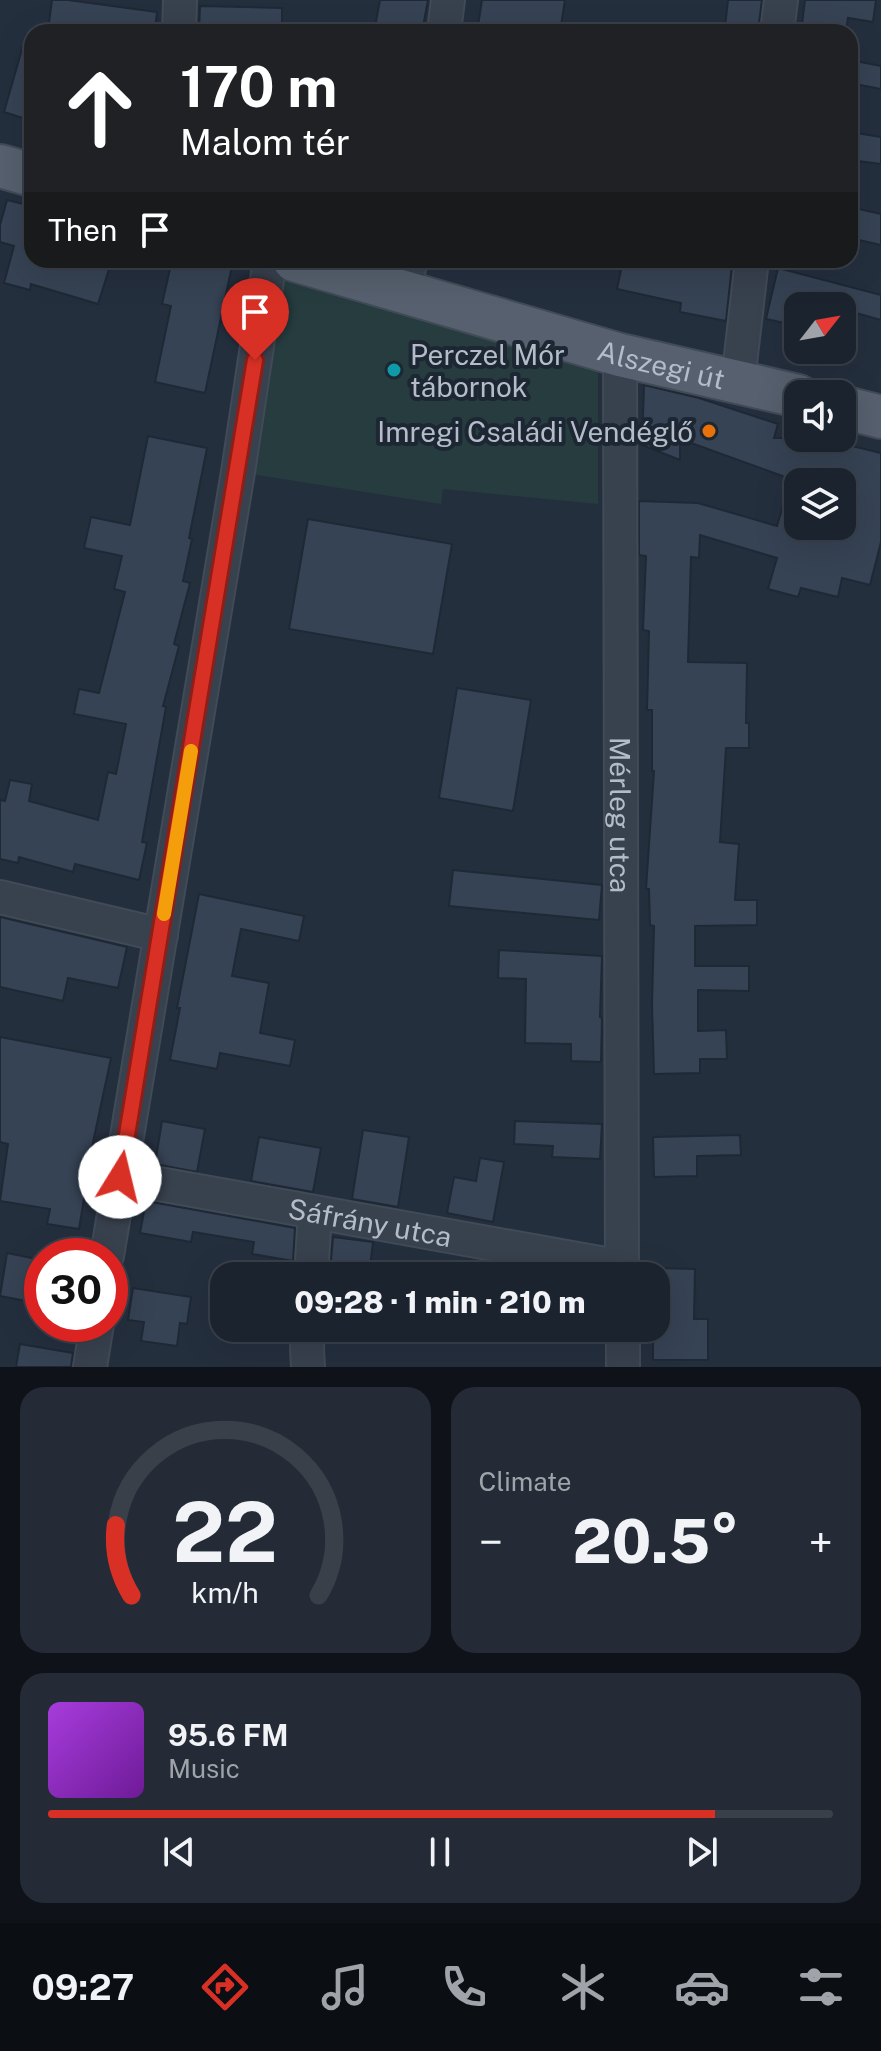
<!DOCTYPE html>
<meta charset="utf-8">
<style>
:root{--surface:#1b232e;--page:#242b36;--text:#f1f3f6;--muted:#a0a4aa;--line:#39404a;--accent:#d93025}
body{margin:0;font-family:"Public Sans",sans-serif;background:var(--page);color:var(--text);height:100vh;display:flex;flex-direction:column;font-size:30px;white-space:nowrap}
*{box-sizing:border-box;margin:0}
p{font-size:26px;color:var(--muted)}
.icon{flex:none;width:44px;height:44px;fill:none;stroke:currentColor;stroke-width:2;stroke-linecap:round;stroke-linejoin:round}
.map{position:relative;height:1367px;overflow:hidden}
.side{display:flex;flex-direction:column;gap:20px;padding:20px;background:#0f1319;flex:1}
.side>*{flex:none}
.top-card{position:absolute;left:24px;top:24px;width:834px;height:244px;border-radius:24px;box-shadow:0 8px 32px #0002,0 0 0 2px var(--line);background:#202124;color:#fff;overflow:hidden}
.needle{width:52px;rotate:59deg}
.fabs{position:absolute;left:784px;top:292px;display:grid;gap:16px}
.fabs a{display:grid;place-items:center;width:72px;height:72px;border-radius:16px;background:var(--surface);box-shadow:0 8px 32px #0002,0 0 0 2px var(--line);font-size:40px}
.speed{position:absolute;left:24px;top:1238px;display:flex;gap:16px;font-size:40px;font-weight:700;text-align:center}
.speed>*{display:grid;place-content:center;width:104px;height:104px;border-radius:50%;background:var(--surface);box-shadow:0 8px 32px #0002,0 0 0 2px var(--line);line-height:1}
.speed .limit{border:12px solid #d22;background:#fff;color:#111}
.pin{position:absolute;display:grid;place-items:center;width:68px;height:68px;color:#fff;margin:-82px -34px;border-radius:50% 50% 50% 0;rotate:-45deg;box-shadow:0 0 8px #0007}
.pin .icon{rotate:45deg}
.me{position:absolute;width:88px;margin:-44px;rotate:9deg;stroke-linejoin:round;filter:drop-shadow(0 0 6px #0008)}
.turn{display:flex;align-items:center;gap:28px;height:168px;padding:0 24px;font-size:36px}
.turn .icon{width:104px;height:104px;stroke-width:2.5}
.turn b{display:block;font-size:56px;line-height:68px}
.then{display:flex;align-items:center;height:76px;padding:0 24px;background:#0003;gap:16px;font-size:30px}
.big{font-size:60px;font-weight:800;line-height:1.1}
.side .card{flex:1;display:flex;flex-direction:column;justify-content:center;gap:12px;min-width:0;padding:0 28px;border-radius:24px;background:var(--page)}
.side .dial{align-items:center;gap:0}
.dial svg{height:208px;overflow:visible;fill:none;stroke:var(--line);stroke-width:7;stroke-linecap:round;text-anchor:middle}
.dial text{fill:var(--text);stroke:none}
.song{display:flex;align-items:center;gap:24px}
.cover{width:96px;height:96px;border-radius:12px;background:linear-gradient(135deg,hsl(280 70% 55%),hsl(280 70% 35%))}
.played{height:8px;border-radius:4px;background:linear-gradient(90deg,var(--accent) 85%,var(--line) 85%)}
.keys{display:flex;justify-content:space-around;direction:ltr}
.heat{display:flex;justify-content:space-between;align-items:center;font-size:44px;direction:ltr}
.side .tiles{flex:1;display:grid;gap:20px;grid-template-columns:1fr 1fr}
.card:last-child{grid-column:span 2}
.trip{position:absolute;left:210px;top:1262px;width:460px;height:80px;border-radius:24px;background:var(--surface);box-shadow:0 8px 32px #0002,0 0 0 2px var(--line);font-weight:800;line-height:80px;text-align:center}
.tabs{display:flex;height:128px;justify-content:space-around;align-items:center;background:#0b0e12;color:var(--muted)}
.tabs .icon{width:56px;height:56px}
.tabs .active{color:var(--accent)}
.tabs b{font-size:36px;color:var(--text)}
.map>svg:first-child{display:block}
</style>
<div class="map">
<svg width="881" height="1367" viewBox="0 0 881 1367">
<rect width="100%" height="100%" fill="#242f3e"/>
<!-- green -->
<polygon fill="#263c3f" points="277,272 598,357 598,504 443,489 441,504 244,473"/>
<!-- building -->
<g fill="#364354" stroke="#1f2835" stroke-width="2" fill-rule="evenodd">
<polygon points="52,0 68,0 157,12 155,32 104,32 104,30 49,23"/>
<polygon points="380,0 428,0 422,32 374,32"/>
<polygon points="482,0 565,0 560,32 477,32"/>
<polygon points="728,0 762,0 758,31 725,27"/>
<polygon points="805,0 876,0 873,22 848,18 846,32 801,32"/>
<polygon points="200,6 282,8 282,32 199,32"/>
<polygon points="26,35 32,36 32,121 4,112"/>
<polygon points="850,60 881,66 881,89 850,83"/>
<polygon points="850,132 881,137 881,164 850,160"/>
<polygon points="7,200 32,206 32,260 112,260 98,304 31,284 30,290 4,283 14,246 0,242 0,225"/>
<polygon points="850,207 881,214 881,245 850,238"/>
<polygon points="172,260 204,260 232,266 205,393 155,382 171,306 162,304"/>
<polygon points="623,260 706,260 732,265 726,321 680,312 681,303 617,289"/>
<polygon points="778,268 881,295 881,320 842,309 842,306 798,306 798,326 766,319"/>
<path d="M644 385 699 398 778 424 774 438H816L848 448V445L881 453V542L870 585 842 578 838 597 801 588 798 597 768 589 777 558 700 535 699 558 691 557 688 662 747 663 746 723H749V748H726L720 842 739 844 735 900H757V925L695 926V966H749V991L698 990V1031L726 1030 727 1059H700V1073L654 1074 652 1005 654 926 650 925 649 889H646L654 771H652V710H647L649 631 643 630 646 556 639 555V501L698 503 777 526 791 479 680 439V460L642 445ZM798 482H842V526H798Z"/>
<polygon points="148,436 207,448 189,538 192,539 183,581 190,583 174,644 179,646 163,706 166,707 142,842 147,843 139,880 75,864 73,872 19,857 18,863 0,859 0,800 5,801 10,780 32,784 29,801 98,820 108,772 116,774 126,724 74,714 79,689 99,693 125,592 114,589 122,556 84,548 91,517 130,525"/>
<polygon points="308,519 452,544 433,654 289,629"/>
<polygon points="457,688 531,700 513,811 439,798"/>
<polygon points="453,870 602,885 599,920 449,906"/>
<polygon points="199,894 304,916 299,941 241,929 232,976 269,983 260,1033 295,1040 290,1066 220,1053 217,1069 170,1060 180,1008 177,1008"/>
<polygon points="0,917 127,947 118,988 68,978 63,1001 0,987"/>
<polygon points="499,950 602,956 600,1017 602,1018 601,1062 571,1061 571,1044 525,1043 526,979 498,978"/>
<polygon points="0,1037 111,1058 85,1180 87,1181 79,1229 47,1224 50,1209 0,1201 8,1144 0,1142"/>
<polygon points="162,1121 205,1129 197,1172 155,1164"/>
<polygon points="515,1121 602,1124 600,1159 552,1157 553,1146 514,1144"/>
<polygon points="363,1130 409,1137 398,1207 352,1199"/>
<polygon points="740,1135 741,1155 697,1156 697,1176 654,1177 653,1137"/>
<polygon points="259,1137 321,1148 313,1192 251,1181"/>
<polygon points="480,1158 504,1162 493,1222 447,1213 454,1177 476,1181"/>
<polygon points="146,1201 295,1228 293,1261 252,1254 254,1242 193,1232 191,1242 140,1233"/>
<polygon points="333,1237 373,1242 369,1276 330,1272"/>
<polygon points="7,1253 42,1260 42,1304 0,1296"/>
<polygon points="656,1268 695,1269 694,1319 708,1319 708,1360 653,1360 653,1328 656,1328"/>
<polygon points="133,1288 191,1297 187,1324 180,1323 177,1346 141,1341 144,1322 128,1320"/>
<polygon points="20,1344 73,1353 71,1367 16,1367"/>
</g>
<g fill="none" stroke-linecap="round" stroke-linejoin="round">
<defs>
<g id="minor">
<polyline points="179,32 180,0"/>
<polyline points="444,32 448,0"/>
<polyline points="777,32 781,0"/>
<polyline points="406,291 410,260"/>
<path id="s1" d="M620 355 622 1276"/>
<polyline points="738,381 752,260"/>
<polyline points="0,897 161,935"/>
<path id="s2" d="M120 1177 622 1267"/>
<polyline points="107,1256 238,472 270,260"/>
<polyline points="311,1276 315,1213"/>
<polyline points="308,1328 307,1349 308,1367"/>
<polyline points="623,1328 623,1367"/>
<polyline points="90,1367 97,1324"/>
</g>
<g id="major">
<polyline points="0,166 32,175"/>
<path id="s3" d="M294 260 620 355 798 396"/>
<polyline points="842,407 881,417"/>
</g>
</defs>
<!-- minor casing -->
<use href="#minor" stroke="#414a57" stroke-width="36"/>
<!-- major casing -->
<use href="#major" stroke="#414a57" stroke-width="46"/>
<!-- minor -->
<use href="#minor" stroke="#38414e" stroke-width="32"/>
<!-- major -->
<use href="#major" stroke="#56606e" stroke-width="42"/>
</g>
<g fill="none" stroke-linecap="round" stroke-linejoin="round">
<defs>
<polyline id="route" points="120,1177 255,360"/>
</defs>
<!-- route casing -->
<use href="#route" stroke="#8d1f18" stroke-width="20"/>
<!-- route -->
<use href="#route" stroke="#d93025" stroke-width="14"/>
<!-- slow -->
<polyline stroke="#f59e0b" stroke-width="14" points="164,914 191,751"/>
</g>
<!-- markers -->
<circle fill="#0f9aa8" stroke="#1d2633" stroke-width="3" cx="394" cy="370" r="8"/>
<circle fill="#e8710a" stroke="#1d2633" stroke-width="3" cx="709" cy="431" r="8"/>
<g text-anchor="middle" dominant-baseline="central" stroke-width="8" stroke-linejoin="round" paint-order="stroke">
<!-- poi labels -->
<g font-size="28" fill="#b4bcc9" stroke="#1d2633" text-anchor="start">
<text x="410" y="354">Perczel Mór<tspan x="410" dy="32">tábornok</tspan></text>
<text x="693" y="431" text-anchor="end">Imregi Családi Vendéglő</text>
</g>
<!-- street labels -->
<g font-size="28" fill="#b4bcc9" stroke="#1d2633">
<text stroke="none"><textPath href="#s3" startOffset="382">Alszegi út</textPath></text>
<text stroke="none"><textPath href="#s1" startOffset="460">Mérleg utca</textPath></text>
<text stroke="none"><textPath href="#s2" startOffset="254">Sáfrány utca</textPath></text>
</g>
</g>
</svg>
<div class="fabs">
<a><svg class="needle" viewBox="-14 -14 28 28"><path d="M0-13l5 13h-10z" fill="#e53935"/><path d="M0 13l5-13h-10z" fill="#a0a4aa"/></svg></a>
<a><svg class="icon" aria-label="sound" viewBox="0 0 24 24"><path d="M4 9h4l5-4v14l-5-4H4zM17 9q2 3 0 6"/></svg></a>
<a><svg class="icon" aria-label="layers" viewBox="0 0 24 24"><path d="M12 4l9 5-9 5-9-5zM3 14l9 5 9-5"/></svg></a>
</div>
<div class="speed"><div class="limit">30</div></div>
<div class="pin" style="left:255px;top:360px;background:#d93025"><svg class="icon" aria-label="arrive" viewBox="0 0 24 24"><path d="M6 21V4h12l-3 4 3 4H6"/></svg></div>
<svg class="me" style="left:120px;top:1177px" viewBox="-20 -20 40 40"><circle r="19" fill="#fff"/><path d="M0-13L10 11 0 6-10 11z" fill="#d93025"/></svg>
<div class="trip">09:28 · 1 min · 210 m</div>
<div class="top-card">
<div class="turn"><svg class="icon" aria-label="ahead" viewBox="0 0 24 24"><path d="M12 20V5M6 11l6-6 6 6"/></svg><div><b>170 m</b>Malom tér</div></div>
<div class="then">Then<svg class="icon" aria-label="arrive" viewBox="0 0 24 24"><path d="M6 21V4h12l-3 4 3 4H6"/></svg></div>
</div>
</div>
<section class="side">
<div class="tiles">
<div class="card dial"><svg viewBox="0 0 100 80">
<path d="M14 69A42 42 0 1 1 86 69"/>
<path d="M14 69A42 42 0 0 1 8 42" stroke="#d93025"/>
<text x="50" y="56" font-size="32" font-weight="700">22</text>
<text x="50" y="72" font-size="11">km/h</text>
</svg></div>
<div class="card"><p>Climate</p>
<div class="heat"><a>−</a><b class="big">20.5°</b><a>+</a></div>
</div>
<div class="card">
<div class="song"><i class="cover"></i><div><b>95.6 FM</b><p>Music</p></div></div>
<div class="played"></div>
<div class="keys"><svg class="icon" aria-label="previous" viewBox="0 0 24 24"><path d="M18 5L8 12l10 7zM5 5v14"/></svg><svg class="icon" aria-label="pause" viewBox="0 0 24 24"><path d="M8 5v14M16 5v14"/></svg><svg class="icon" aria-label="next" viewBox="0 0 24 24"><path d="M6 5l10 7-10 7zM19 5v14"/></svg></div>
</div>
</div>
</section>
<nav class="tabs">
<b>09:27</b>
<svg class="icon active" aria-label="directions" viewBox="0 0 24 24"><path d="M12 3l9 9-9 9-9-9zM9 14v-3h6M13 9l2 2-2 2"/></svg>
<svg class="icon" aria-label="music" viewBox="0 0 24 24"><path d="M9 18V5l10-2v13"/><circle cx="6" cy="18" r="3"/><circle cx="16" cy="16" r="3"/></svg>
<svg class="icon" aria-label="phone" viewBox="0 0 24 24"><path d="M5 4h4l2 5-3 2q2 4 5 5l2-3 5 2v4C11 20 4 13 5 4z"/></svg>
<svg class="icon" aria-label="climate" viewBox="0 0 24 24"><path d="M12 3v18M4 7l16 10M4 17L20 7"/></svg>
<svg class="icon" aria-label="car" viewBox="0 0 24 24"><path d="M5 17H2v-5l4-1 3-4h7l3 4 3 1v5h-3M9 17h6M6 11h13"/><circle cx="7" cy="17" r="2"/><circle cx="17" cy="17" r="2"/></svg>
<svg class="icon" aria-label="filters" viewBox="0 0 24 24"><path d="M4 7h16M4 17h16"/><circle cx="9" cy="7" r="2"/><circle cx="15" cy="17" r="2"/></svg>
</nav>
